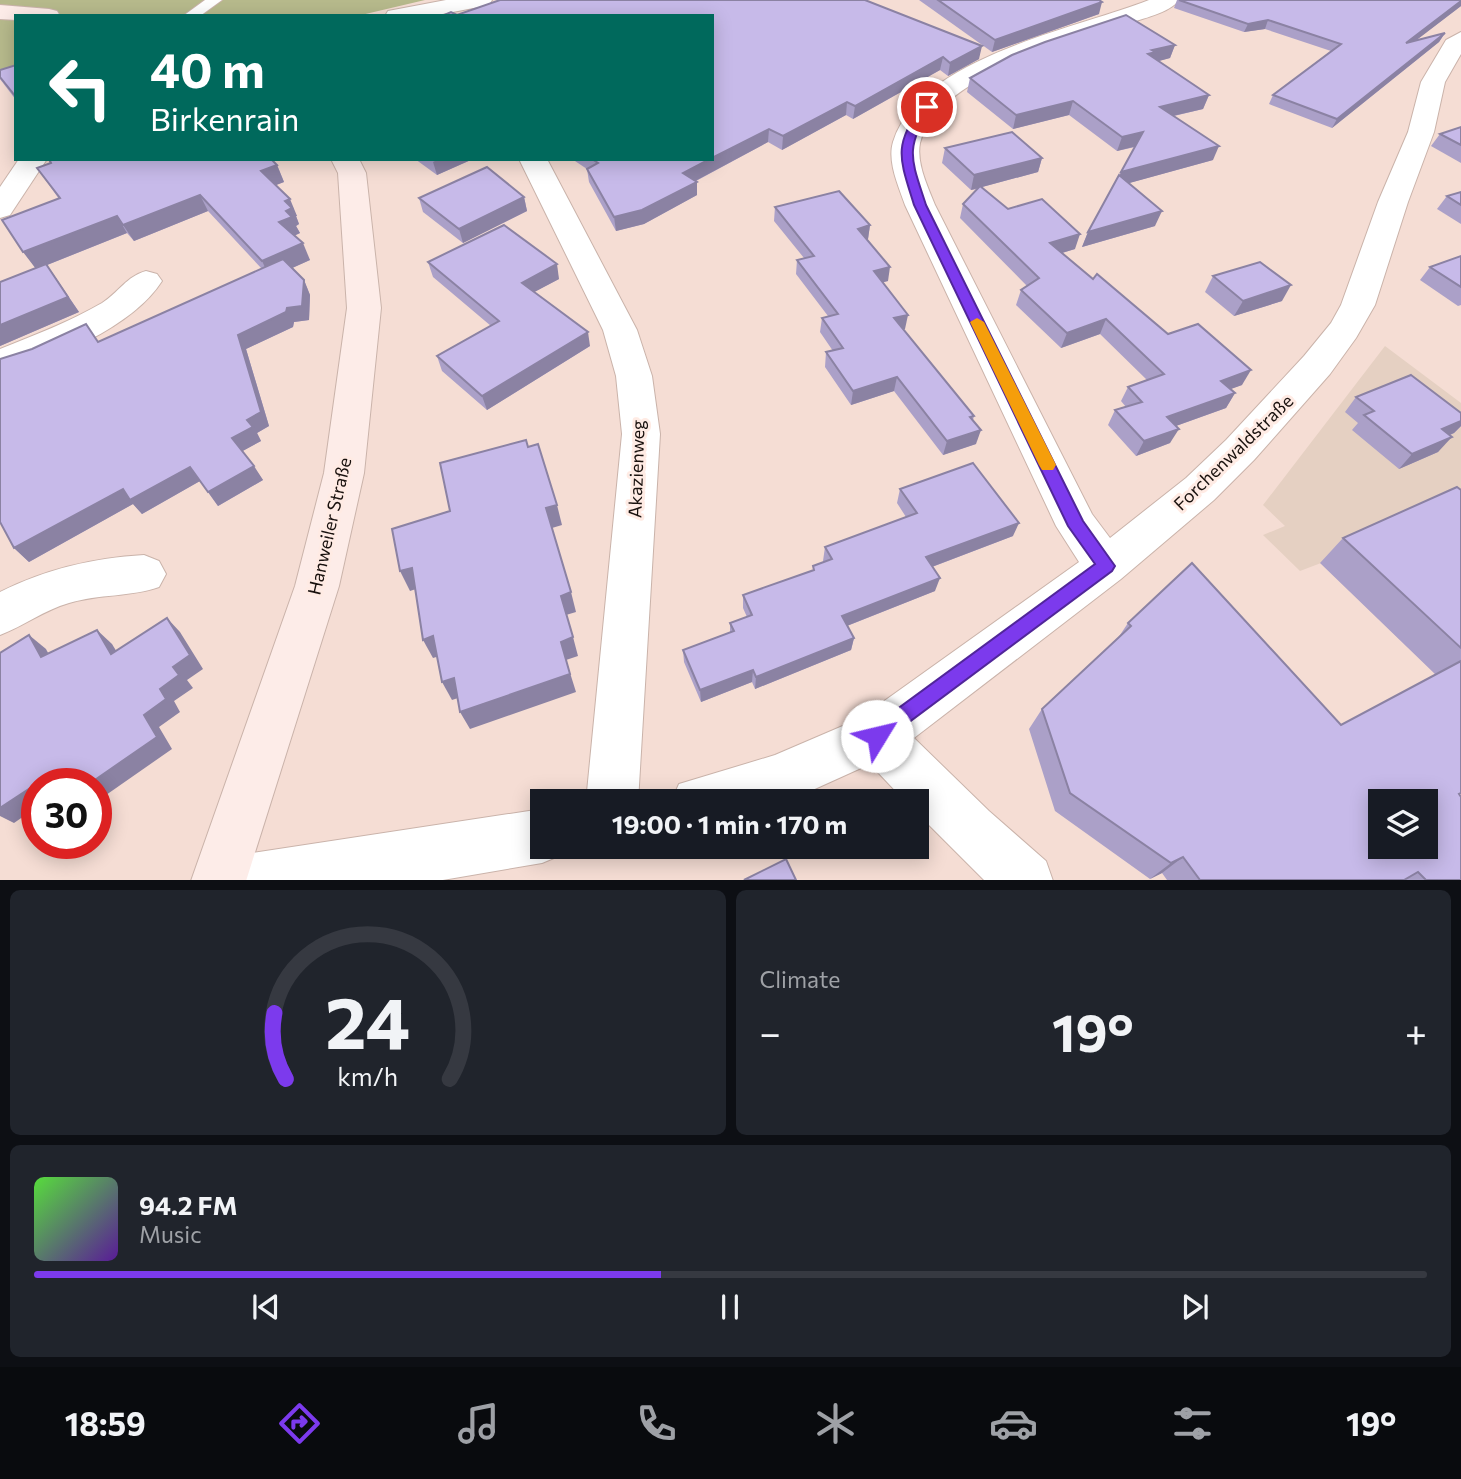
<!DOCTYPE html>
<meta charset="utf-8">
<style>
:root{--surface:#171b24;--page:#20242c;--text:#f1f3f6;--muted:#9ea1a6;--line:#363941;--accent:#7c3aed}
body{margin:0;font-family:Commissioner,sans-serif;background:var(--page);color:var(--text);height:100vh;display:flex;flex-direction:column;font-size:26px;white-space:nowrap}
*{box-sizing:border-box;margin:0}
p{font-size:23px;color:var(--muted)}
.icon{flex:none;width:38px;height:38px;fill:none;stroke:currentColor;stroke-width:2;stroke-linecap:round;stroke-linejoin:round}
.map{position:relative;height:880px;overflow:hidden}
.drawer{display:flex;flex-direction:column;gap:10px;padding:10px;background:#0d0f14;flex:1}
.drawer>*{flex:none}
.banner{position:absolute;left:14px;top:14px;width:700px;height:147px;border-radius:0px;box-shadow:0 4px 18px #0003;background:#00695c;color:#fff;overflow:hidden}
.fabs{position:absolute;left:1368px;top:789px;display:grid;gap:14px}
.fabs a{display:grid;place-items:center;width:70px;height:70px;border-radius:0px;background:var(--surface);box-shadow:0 4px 18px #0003;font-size:35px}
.speed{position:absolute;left:21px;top:768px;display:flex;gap:14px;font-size:35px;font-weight:700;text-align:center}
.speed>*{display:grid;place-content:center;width:91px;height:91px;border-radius:50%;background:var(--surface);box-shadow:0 4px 18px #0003;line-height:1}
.speed .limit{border:10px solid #d22;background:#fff;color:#111}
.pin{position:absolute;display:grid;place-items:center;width:60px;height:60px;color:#fff;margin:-30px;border:4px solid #fff;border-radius:50%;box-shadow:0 2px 7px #0007}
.me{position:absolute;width:77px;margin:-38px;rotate:54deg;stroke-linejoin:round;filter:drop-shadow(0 0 5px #0008)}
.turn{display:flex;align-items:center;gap:24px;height:147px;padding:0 21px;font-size:32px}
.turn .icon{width:91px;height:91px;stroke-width:2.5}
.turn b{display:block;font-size:49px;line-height:60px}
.big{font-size:52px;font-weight:700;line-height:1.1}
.drawer .card{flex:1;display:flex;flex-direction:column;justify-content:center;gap:10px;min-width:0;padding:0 24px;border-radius:10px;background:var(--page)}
.drawer .dial{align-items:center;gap:0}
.dial svg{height:182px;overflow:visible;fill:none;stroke:var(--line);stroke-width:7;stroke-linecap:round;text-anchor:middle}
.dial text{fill:var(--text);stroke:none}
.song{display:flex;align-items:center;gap:21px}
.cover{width:84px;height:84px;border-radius:10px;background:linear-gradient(135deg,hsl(110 70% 55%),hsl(270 70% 35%))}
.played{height:7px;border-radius:4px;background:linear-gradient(90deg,var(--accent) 45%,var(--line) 45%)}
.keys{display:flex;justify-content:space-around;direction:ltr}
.heat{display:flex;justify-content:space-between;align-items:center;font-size:38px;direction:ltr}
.drawer .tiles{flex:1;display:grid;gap:10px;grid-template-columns:1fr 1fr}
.card:last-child{grid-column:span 2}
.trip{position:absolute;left:530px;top:789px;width:399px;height:70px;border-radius:0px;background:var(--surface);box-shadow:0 4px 18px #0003;font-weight:700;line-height:70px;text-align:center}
.menu{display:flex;height:112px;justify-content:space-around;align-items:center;background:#090b0e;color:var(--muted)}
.menu .icon{width:49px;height:49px}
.menu .current{color:var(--accent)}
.menu b{font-size:32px;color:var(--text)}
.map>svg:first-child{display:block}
</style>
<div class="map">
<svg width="1461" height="881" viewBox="0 0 1461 881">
<rect width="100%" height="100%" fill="#f5ddd4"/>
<!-- education -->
<polygon fill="#e5d0c2" points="1385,346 1461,403 1461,607 1399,639 1321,563 1300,571 1263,535 1285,526 1263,505"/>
<!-- green -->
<polygon fill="#b7ba8c" points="0,0 425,0 357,16 16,16 16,74 0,78"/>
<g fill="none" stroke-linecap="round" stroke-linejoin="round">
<defs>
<polygon id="lane" points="205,0 222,0 200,16 183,16"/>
<g id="street">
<polygon points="446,0 492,0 489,5 432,16 385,16 388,11"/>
<path d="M1149 0H1179C1170 13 1141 19 1126 24 1069 43 936 77 920 143 916 163 928 187 935 205L1092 514 1110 538 1186 478 1226 440 1304 356 1331 323 1341 305 1378 202 1408 132 1421 82 1446 40 1461 32V54L1445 82 1434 132 1408 202 1375 305 1356 338 1330 374 1254 460 1214 500 1121 579 914 738 989 811 1046 861 1053 881H985L917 813V802H906L870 764 786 802H671L679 784 775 755 859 719 1079 562 1056 526 905 205C899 187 887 162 893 142 919 57 1076 29 1149 0Z"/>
<polygon points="19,159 47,159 10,215 0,218 0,187"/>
<polygon points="519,159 547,159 637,330 652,376 660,434 638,802 586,802 622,434 616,376 603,330"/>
<path d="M146 271 157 274 162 281C132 328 52 360 0 375V349C35 335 69 322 102 303 118 293 127 276 146 271Z"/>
<path d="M144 555 159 561 166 574 159 587C131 597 99 594 69 603 44 610 24 626 0 635V592C46 569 93 558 144 555Z"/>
<polygon points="542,809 542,847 564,847 561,855 542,863 437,881 226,881 233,861 253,853"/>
</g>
<g id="secondary">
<polygon points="0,5 49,9 57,11 60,16 16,16 16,20 0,19"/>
<polygon points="331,159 359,159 366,173 381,308 364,473 339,586 246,881 191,881 295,586 324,473 347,308 338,173"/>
</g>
</defs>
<!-- lane casing -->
<use href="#lane" stroke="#cab3aa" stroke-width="2"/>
<!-- street casing -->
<use href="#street" stroke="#cab3aa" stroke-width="2"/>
<!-- secondary casing -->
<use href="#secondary" stroke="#cab3aa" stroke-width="2"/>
<!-- lane -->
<use href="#lane" fill="#fff" fill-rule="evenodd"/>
<!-- street -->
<use href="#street" fill="#fff" fill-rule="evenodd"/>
<!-- secondary -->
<use href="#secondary" fill="#fdece8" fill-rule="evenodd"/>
</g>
<!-- wall -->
<g fill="#aba0c8">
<polygon points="919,0 1099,0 1099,14 992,52"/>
<polygon points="1177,0 1461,0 1461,6 1416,40 1445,33 1439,42 1332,128 1269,104 1273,95 1331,51 1265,29 1244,32 1174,8"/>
<polygon points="457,15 979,59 948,76 940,70 853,119 846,115 782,150 768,142 696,181 697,195 644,224 616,231 589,182 587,169 572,159 712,159"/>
<polygon points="1175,45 1170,58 1158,61 1209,95 1203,109 1174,116 1213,160 1129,183 1155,226 1082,247 1088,232 1135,147 1117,151 1069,115 1013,129 967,92 970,78"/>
<polygon points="16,65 16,100 0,79 0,70"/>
<polygon points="1461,127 1461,163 1431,146 1440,134"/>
<polygon points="945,148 1042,158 1038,172 982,187 1008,209 1075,249 1062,253 1093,279 1168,334 1242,385 1230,389 1235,393 1226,408 1176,426 1170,443 1136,456 1108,425 1115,410 1126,407 1121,401 1128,387 1147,380 1100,334 1061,348 1016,305 1021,290 1027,286 960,218 963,204 977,189 971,190 942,163"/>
<polygon points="48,159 277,165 284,182 275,185 297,216 296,216 299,224 296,226 300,233 294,236 310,260 292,268 304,280 310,295 309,320 294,322 293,327 246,349 269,426 257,433 261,441 242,451 263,480 218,506 200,481 142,514 133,504 29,562 14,548 98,342 262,269 208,211 134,241 127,233 47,265 79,312 0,346 0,282 35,268 59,199 37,168 50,163"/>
<polygon points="415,159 473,159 437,175"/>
<polygon points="1461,192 1461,224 1437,209 1447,196"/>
<polygon points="524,197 527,211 463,243 423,212 419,198"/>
<polygon points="775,207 870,225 868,239 867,239 888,281 883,282 905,329 903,329 974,416 973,420 976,444 943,455 894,391 851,405 825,367 826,352 833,351 820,332 822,318 828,316 796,274 797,260 804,258 774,221"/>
<polygon points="1461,256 1461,305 1458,306 1420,280 1430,267"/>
<polygon points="428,262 559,279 534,292 590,346 487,410 442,371 437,356 491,326 433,277"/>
<polygon points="1213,276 1282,301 1234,316 1205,292"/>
<polygon points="1356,397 1461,413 1461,426 1454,433 1450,435 1438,452 1399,469 1352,430 1358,423 1345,412"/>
<polygon points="900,489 1013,536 932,567 935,591 847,626 854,638 851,650 755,689 752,682 701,702 684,662 683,650 730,632 730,623 747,617 743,608 743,595 813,570 813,566 824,562 823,561 825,547 906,517 897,503"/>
<polygon points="1461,490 1461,793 1459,794 1461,880 1167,880 1162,873 1150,879 1055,811 1029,729 1042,709 1118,638 1128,623 1341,725 1436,675 1320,563 1343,538"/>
</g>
<!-- shaded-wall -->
<g fill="#8b82a3">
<polygon points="1461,1 1461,6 1401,52 1406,43"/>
<polygon points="1102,2 1099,14 992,52 995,40"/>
<polygon points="1268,20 1265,29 1244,32 1248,24"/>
<polygon points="1445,33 1439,42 1332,128 1337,119"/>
<polygon points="1175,45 1170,58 1152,63 1148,54 1152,50"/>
<polygon points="982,46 979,59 948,76 950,63"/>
<polygon points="943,57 940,70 853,119 855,106"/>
<polygon points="1209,95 1203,109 1155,120 1160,107"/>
<polygon points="1073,101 1069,115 1013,129 1016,115"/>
<polygon points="847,102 846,115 782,150 783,136"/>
<polygon points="769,129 768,142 684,187 683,173"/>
<polygon points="1143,132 1137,146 1117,151 1122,137"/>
<polygon points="1219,146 1213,160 1115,187 1121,172"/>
<polygon points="1042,158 1038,172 971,190 974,175"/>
<polygon points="439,159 473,159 437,175 433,162"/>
<polygon points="277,165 284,182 269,188 261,171"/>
<polygon points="697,182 697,195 644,224 616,231 614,217"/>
<polygon points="200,195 208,211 134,241 123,225"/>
<polygon points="524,197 527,211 463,243 459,229"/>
<polygon points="290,199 297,216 296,216 299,224 296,226 300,233 287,239 279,222 285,201"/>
<polygon points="1162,211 1155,226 1082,247 1088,232"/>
<polygon points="117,216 127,233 47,265 79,312 0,346 0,325 36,269 23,252"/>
<polygon points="870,225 868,239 856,243 858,229"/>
<polygon points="1080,234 1075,249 1045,258 1050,243"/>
<polygon points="303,243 310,260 270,278 262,261"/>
<polygon points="557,264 559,279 525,297 522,283"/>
<polygon points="890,267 888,281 872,285 874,271"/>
<polygon points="304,280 310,295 309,320 294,322 293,327 246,349 269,426 257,433 261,441 241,452 232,438 247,420 238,335 287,308"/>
<polygon points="1291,285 1282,301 1234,316 1243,301"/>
<polygon points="908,315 905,329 892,333 894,318"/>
<polygon points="1106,319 1100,334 1061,348 1067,333"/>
<polygon points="588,332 590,346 487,410 482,396"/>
<polygon points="1251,370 1242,385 1212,396 1221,381"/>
<polygon points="897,377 894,391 851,405 853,391"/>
<polygon points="1235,393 1226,408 1159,432 1167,417"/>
<polygon points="1461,421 1461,426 1454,433 1428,444 1442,429"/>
<polygon points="1179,429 1170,443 1136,456 1144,441"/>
<polygon points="981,430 976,444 943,455 947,441"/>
<polygon points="1452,437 1438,452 1399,469 1412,454"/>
<polygon points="254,466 263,480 218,506 208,492"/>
<polygon points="190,467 200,481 142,514 133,504 29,562 14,548 123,489"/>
<polygon points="557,505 562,525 552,528 546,508"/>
<polygon points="1019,523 1013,536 921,571 926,557"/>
<polygon points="412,568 422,587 410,591 400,571"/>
<polygon points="940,578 935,591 839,629 842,616"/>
<polygon points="571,592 576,612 566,615 561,596"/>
<polygon points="167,618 180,632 203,669 187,680 193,688 174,701 180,712 159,727 172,749 96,802 96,784 89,784 144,715 173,667"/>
<polygon points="97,630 112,644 126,667 111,654"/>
<polygon points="29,635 46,649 57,670 41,657"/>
<polygon points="433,636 443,655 433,658 423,640"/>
<polygon points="573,637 578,656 566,660 576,692 470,729 460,712 561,642"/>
<polygon points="854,638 851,650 755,689 756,677"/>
<polygon points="753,670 752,682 701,702 700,690"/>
<polygon points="454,678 464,696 452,700 442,682"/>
<polygon points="32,787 37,790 37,807 14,823 0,816 0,806"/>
<polygon points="1183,857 1162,873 1150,879 1171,863"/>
</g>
<!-- building -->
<g fill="#c7bae9" stroke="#8b82a3" stroke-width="2" fill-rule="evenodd">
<polygon points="500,0 865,0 982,46 950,63 943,57 855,106 847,102 783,136 769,129 712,158 712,16 442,16 451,12 457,15"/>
<polygon points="938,0 1099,0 1102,2 995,40"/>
<polygon points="1179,0 1461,0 1461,1 1406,43 1445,33 1337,119 1273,95 1341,44 1268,20 1248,24"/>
<polygon points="1126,15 1175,45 1152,50 1156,52 1148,54 1209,95 1160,107 1219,146 1121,172 1143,132 1122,137 1073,101 1016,115 970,78 1012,55 1045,42"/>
<polygon points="16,65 16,97 0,77 0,70"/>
<polygon points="1461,127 1461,145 1440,134"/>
<polygon points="1012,132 1042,158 974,175 945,148"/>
<polygon points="49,159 271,159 277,165 261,171 290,199 285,201 292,208 286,211 292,217 279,222 303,243 262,261 200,195 123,225 117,216 23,252 2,220 60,198 37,168 51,163"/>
<polygon points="592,159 710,159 683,173 697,182 642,210 614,217 587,169 598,163"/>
<polygon points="487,167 524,197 459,229 419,198"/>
<polygon points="1119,175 1162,211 1088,232"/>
<polygon points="980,186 1008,209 1042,199 1080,234 1050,243 1093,279 1097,274 1168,334 1198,324 1251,370 1221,381 1235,393 1167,417 1179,429 1144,441 1115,410 1142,402 1128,387 1164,374 1106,319 1067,333 1021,290 1039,278 963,204"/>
<polygon points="839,191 870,225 858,229 890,267 874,271 908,315 894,318 974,416 970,417 981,430 947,441 897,377 853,391 826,352 843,348 822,318 838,314 797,260 814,256 775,207"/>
<polygon points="1461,192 1461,205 1447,196"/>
<polygon points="504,225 557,264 522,283 588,332 482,396 437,356 499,321 428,262"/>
<polygon points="1461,256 1461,287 1430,267"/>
<polygon points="283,259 304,280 302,306 287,308 286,312 238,335 261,412 247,420 253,427 232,438 254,466 208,492 190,467 130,500 123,489 14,548 0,522 0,359 32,349 86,324 98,342"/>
<polygon points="1260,262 1291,285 1243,301 1213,276"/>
<polygon points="46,264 68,297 0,325 0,282"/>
<polygon points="1411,375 1461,413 1461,421 1442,429 1452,437 1412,454 1364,415 1374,411 1356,397"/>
<polygon points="526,440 528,447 538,444 557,505 546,508 571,592 561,596 573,637 561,642 570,674 460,712 454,678 442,682 433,636 423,640 412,568 400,571 392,529 450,511 440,463"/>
<polygon points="973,463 1019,523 926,557 940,578 842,616 854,638 756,677 753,670 700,690 683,650 734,631 730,623 752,615 743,595 814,570 813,566 832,559 825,547 917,513 900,489"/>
<polygon points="1457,487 1461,490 1461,648 1343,538"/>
<path d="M1192 563 1341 725 1461 661V793L1459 794 1461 797V880H1426L1418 872 1404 880H1200L1183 857 1171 863 1070 793 1042 709 1131 626 1128 623ZM1381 802H1426V847H1381Z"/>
<polygon points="167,618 190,655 173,667 179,675 160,689 166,699 144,715 157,737 89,784 37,784 37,796 32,787 0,808 0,653 29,635 41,657 97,630 111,654"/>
<polygon points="786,859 796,880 744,880"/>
</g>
<!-- route -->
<path fill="#7c3aed" stroke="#51269a" stroke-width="2" d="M923 104 932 107C903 148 912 161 926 205L1083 521 1115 566 1112 571 877 746 870 743 867 736 870 729 1095 564 1068 526 914 205C900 159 892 146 923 104Z"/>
<!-- slow -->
<polygon fill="#f59e0b" points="977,318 984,322 1056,465 1053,470 1042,470 1039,465 970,322"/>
<g text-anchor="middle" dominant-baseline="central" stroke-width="6" stroke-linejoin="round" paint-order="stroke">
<!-- street labels -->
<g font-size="18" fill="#19110e" stroke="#ffebe4">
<text transform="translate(1233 452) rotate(-44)">Forchenwaldstraße</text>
<text transform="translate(636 469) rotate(-88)">Akazienweg</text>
<text transform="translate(329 526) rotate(-77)">Hanweiler Straße</text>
</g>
</g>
</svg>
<div class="fabs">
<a><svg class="icon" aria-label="layers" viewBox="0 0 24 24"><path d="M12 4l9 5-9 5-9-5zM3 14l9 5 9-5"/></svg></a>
</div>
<div class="speed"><div class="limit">30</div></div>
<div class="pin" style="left:927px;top:107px;background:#d93025"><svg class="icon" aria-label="arrive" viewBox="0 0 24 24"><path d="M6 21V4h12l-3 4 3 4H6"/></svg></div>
<svg class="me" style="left:877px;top:736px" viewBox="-20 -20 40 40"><circle r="19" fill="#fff"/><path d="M0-13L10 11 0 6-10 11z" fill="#7c3aed"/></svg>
<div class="trip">19:00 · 1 min · 170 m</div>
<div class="banner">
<div class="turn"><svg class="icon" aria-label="left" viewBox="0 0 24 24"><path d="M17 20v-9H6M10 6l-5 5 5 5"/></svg><div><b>40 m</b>Birkenrain</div></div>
</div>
</div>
<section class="drawer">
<div class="tiles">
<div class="card dial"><svg viewBox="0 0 100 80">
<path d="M14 69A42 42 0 1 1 86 69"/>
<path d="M14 69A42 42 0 0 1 9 40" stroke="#7c3aed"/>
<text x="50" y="56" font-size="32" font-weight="700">24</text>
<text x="50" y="72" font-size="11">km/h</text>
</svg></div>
<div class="card"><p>Climate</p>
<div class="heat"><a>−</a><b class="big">19°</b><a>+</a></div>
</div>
<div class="card">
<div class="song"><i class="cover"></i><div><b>94.2 FM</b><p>Music</p></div></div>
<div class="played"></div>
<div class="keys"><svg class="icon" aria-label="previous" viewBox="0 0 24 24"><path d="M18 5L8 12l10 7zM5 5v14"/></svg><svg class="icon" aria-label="pause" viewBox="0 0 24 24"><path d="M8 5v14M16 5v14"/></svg><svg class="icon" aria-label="next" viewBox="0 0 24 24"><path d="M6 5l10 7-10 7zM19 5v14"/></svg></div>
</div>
</div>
</section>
<nav class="menu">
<b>18:59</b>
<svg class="icon current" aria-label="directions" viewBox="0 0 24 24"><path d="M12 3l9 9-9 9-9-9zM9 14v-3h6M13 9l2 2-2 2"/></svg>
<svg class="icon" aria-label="music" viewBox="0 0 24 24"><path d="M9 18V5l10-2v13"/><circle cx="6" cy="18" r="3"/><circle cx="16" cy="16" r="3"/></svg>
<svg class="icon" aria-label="phone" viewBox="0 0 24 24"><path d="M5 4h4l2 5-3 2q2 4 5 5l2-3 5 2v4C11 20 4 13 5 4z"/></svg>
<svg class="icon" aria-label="climate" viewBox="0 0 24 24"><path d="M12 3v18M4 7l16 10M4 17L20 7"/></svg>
<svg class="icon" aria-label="car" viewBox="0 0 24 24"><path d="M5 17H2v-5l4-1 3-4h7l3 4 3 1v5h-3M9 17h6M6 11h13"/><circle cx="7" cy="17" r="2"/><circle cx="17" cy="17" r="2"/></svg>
<svg class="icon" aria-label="filters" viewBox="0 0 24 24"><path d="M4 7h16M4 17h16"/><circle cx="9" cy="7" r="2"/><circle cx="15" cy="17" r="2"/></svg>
<b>19°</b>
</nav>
